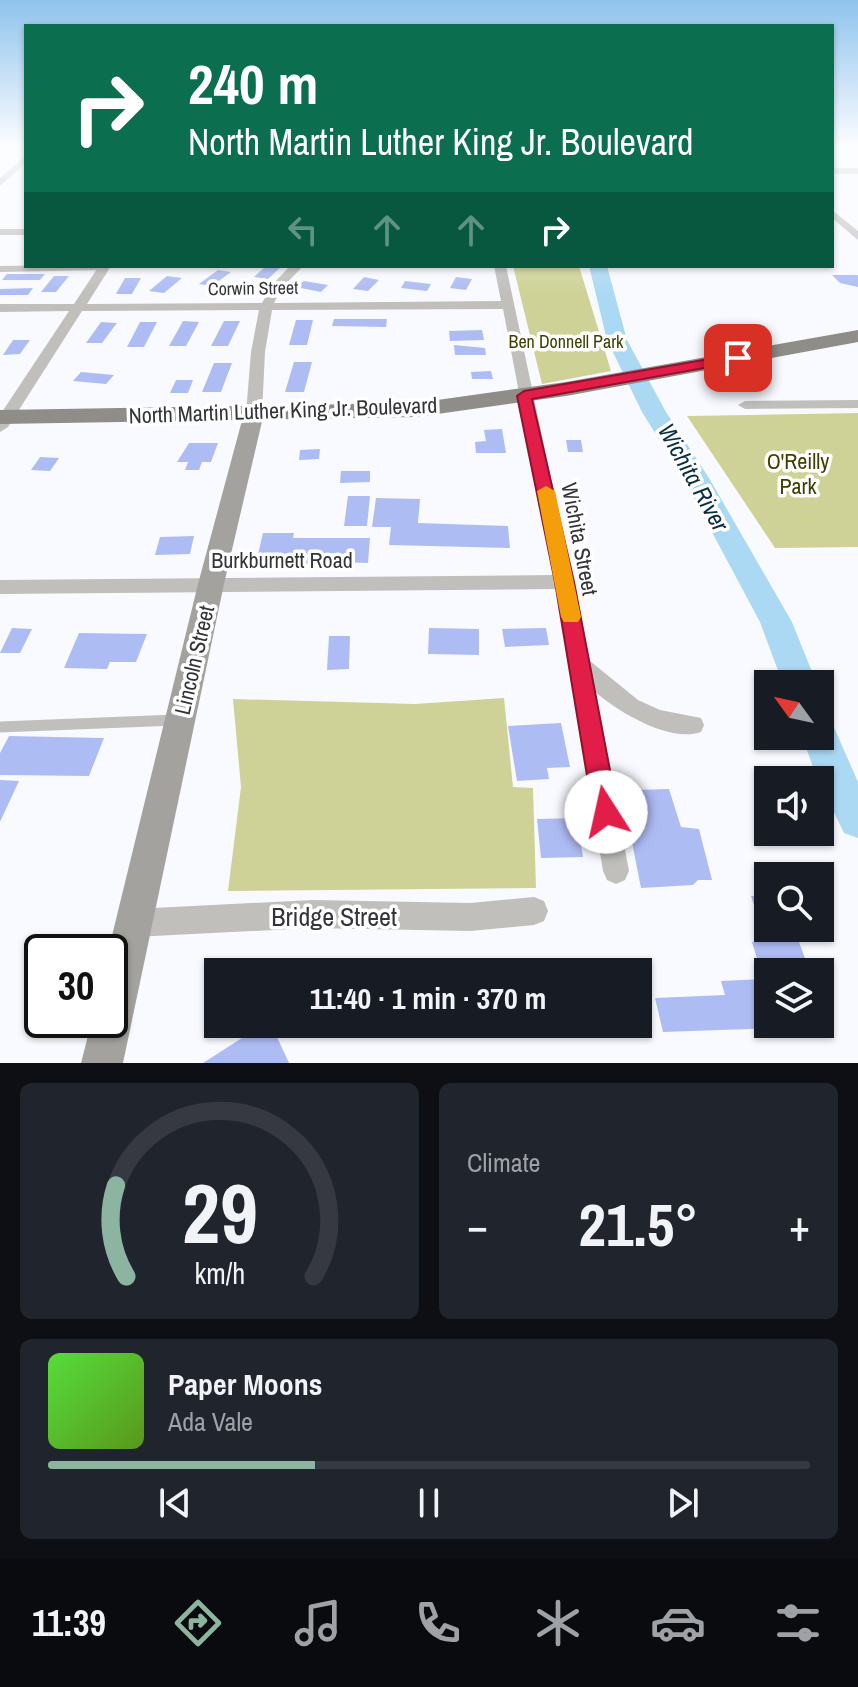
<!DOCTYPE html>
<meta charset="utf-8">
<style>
:root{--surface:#171b24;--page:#20242c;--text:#f1f3f6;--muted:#9ea1a6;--line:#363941;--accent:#8db4a1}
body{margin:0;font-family:"Archivo Narrow",sans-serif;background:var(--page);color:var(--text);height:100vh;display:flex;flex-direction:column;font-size:30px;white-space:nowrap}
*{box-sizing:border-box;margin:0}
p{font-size:26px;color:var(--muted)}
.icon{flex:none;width:44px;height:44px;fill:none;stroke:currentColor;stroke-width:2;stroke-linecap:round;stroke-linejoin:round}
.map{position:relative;height:1063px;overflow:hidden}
.panel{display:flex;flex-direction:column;gap:20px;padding:20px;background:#0d0f14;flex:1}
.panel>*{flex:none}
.banner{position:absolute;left:24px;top:24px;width:810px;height:244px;border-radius:0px;box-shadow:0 2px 6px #0004;background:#0b6e4f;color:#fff;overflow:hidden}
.needle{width:52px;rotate:303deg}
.fabs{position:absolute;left:754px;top:670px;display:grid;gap:16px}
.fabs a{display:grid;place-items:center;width:80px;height:80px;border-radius:0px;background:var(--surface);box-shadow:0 2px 6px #0004;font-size:40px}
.speed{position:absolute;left:24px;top:934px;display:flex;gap:16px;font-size:40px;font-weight:700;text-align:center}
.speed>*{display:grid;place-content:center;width:104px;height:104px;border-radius:50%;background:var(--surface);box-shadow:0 2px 6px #0004;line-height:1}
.speed .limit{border:4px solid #111;border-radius:12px;background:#fff;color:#111}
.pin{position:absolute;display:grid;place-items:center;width:68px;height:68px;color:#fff;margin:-34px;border-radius:16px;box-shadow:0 4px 12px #0006}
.me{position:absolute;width:88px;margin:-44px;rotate:350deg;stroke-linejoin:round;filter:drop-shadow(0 0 6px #0008)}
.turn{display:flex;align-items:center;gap:28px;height:168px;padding:0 32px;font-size:36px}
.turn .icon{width:104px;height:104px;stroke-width:2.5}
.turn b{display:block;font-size:56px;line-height:68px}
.lanes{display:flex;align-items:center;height:76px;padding:0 32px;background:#0003;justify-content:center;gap:40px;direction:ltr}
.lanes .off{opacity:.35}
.big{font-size:60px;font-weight:700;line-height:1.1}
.panel .tile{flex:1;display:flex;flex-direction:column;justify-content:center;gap:12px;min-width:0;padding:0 28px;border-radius:12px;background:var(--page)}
.panel .dial{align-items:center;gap:0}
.dial svg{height:208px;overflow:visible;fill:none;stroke:var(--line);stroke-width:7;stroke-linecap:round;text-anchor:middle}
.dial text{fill:var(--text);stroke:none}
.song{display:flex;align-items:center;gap:24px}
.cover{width:96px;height:96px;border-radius:12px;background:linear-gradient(135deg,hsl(110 70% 55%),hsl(90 70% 35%))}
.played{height:8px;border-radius:4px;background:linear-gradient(90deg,var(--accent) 35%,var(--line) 35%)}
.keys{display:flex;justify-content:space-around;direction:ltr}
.heat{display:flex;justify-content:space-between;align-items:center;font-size:44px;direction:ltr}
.panel .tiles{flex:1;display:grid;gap:20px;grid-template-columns:1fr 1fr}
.tile:last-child{grid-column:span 2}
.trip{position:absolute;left:204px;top:958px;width:448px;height:80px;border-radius:0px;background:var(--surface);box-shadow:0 2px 6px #0004;font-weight:700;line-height:80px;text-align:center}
.tabs{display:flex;height:128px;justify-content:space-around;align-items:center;background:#090b0e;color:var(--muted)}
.tabs .icon{width:56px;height:56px}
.tabs .active{color:var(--accent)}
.tabs b{font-size:36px;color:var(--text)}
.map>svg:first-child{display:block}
</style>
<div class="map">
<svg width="858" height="1063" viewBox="0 0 858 1063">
<rect width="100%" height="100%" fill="#f9faff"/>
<!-- green -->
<g fill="#ced296">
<polygon points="513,266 579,266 611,371 542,384"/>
<polygon points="858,413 858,547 775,548 687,416"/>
<polygon points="504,698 513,787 533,788 536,888 228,891 241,787 233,699 415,704"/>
</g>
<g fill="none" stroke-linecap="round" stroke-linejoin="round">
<!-- river -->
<g fill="#abd9f4" fill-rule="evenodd">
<polygon points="589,266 607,266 627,340 666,412 709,478 792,622 817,684 783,684 760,622 683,478 642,412 607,340"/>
<polygon points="820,721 833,725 858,782 858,838 844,833 815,773 802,736 820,736"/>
</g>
</g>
<!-- building -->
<g fill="#aebcf4">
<polygon points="266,266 282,266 268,279 254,277"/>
<polygon points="218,270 231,272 212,286 199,284"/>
<polygon points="7,274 45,274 40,280 2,280"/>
<polygon points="832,275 858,275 858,287 840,283"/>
<polygon points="54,276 69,276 56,292 41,292"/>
<polygon points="167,276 182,278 164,293 149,291"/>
<polygon points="364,277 379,280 368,291 353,289"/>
<polygon points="456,277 472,279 466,290 450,288"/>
<polygon points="125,278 141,278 132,294 116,294"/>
<polygon points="304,281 328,285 321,292 296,287"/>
<polygon points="405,281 431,284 427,291 401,288"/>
<polygon points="234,283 259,286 253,293 227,289"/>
<polygon points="33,288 28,295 0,295 0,289"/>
<polygon points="334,319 387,319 386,327 332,326"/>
<polygon points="296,320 313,320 307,345 289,345"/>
<polygon points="183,321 199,322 186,346 169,346"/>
<polygon points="224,321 240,321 228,346 211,346"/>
<polygon points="101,322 117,323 102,343 86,343"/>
<polygon points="140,322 157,322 144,347 127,347"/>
<polygon points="482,330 484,340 450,341 449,331"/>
<polygon points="13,340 30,340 20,354 3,355"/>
<polygon points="454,345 485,348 486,355 455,355"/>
<polygon points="294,362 312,362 304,392 285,392"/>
<polygon points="214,363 232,363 221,392 202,392"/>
<polygon points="491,371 493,379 472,379 471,372"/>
<polygon points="81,372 114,375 106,384 73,381"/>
<polygon points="176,380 193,380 188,393 170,393"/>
<polygon points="502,429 506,453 476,453 475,442 486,441 484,430"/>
<polygon points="566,440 581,440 583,452 568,452"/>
<polygon points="189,443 218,443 211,462 202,462 199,470 185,470 188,462 177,462"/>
<polygon points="320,449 319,459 299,460 300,450"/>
<polygon points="40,457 59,458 50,471 31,470"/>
<polygon points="341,471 370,471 370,482 340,483"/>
<polygon points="348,496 370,496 367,526 344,526"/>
<polygon points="376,498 420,499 418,523 508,526 510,548 389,545 391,527 372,527"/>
<polygon points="263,533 294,533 293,538 370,538 368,563 340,562 341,553 322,553 320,564 256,563"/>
<polygon points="194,536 190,554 155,555 160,537"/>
<polygon points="12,628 32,629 20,653 0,653"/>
<polygon points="429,628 479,629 479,655 428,654"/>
<polygon points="546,628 549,645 505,647 502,629"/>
<polygon points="79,633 147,634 136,662 110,662 107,669 64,668"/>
<polygon points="329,636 350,636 349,669 327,670"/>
<polygon points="561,723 570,767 547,768 549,779 517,781 508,726"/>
<polygon points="9,736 104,738 89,776 0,775 0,753"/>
<polygon points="0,780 19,781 0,822"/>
<polygon points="669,789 681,827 699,829 712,880 698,880 693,885 641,888 629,827 642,824 634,790"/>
<polygon points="577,818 583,857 541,858 537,819"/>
<polygon points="768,895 768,928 794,928 810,972 768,972 768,1024 807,1024 807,1027 663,1032 655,998 725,995 721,981 763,979 752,942 766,941 751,896"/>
<polygon points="264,1024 271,1024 289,1063 203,1063"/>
</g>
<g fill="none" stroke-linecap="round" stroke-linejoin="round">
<!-- service-far1 -->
<polyline stroke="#c0bfbc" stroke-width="6" points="0,269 104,267"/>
<!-- service -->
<polyline stroke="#c0bfbc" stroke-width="11" points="0,727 176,720"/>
<!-- minor -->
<g fill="#c0bfbc" fill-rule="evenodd">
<polygon points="26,155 26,163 0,186 0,178"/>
<rect x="832" y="168" width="26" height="6"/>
<polygon points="832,210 858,231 858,240 832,218"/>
<rect x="0" y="229" width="26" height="6"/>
<path d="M99 266H111L87 304 262 303 273 284 290 266H303L281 289 274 303 501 301 494 266H506L590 661 638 700 660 710 701 718 704 725 701 732C669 743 619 712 595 692L629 871 625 880 616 884 607 880 603 871 556 589 0 594V580L554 575 503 309 272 310 265 352 262 413 254 418 246 413 251 352 259 310 82 311 8 427 0 432V415L69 311 0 312V304H74Z"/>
<polygon points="858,400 858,408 745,409 738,405 745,401"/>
<polygon points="534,897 544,901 548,911 544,921 534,925 470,931 313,928 134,937 124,933 120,923 124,913 134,909 313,900 470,903"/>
</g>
<!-- secondary -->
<polygon fill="#a3a29e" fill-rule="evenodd" points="254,407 264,413 224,584 123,1063 81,1063 92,1020 110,1020 108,952 198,584 244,413"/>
<!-- primary -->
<polygon fill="#8f8d88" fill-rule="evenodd" points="858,330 858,342 566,396 416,417 0,424 0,410 416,403 566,382"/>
</g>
<!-- sky -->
<linearGradient id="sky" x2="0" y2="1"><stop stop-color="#8fc3ed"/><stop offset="0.5" stop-color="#fcfdff"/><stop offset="1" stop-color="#fcfdff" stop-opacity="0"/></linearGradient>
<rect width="858" height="294" fill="url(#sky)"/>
<!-- route -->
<polygon fill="#e11d48" stroke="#92132f" stroke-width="2" points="738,354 743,355 743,361 532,399 574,582 618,812 615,820 606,823 597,820 593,812 555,582 517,396 524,391"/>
<!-- slow -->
<polygon fill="#f59e0b" points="546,486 555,491 581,617 578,622 564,622 561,617 537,491"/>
<g text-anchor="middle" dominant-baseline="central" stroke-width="7" stroke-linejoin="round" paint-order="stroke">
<!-- far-street labels -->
<g font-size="18" fill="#343538" stroke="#fff">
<text transform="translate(253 288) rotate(-1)">Corwin Street</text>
</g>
<!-- far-park labels -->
<g font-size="18" fill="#3f4000" stroke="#fff">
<text x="566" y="341">Ben Donnell Park</text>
</g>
<!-- street labels -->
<g font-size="22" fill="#343538" stroke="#fff">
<text transform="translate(283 410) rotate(-2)">North Martin Luther King Jr. Boulevard</text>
<text transform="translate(580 539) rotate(79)">Wichita Street</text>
<text x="282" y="560">Burkburnett Road</text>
<text transform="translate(194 660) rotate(-77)">Lincoln Street</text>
</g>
<!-- park labels -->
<g font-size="22" fill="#3f4000" stroke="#fff">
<text x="798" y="461">O'Reilly<tspan x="798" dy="25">Park</tspan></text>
</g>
<!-- water labels -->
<g font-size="24" font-style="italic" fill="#0a2f42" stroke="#fff">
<text transform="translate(694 477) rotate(61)">Wichita River</text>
</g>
<!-- near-street labels -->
<g font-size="26" fill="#343538" stroke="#fff">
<text x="334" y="916">Bridge Street</text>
</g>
</g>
</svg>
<div class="fabs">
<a><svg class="needle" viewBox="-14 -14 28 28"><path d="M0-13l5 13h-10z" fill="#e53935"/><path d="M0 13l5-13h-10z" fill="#9ea1a6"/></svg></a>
<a><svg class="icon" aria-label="sound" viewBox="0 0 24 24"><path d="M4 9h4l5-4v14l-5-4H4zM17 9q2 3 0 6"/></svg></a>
<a><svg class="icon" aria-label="search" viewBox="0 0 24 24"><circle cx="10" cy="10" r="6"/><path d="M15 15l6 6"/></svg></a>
<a><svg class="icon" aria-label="layers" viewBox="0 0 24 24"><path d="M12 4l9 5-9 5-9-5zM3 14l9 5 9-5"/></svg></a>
</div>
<div class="speed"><div class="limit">30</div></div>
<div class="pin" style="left:738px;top:358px;background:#d93025"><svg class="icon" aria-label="arrive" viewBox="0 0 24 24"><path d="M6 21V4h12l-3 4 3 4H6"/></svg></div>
<svg class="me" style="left:606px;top:812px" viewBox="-20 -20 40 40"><circle r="19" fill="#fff"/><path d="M0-13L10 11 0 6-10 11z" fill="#e11d48"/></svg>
<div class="trip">11:40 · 1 min · 370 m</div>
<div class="banner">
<div class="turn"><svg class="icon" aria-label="right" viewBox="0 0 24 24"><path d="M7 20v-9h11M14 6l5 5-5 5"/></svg><div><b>240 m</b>North Martin Luther King Jr. Boulevard</div></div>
<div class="lanes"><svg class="icon off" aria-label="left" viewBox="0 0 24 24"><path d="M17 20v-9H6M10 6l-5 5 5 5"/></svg><svg class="icon off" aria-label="ahead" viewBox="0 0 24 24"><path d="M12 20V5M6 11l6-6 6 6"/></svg><svg class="icon off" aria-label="ahead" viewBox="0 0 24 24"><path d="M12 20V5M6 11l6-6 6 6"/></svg><svg class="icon" aria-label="right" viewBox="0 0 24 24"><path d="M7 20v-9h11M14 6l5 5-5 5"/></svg></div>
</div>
</div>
<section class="panel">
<div class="tiles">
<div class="tile dial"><svg viewBox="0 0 100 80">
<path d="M14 69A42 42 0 1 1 86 69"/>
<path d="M14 69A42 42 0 0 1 10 34" stroke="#8db4a1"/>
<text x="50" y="56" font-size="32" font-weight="700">29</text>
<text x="50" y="72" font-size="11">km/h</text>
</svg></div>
<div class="tile"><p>Climate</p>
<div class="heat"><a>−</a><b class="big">21.5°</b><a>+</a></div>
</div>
<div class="tile">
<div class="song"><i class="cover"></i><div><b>Paper Moons</b><p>Ada Vale</p></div></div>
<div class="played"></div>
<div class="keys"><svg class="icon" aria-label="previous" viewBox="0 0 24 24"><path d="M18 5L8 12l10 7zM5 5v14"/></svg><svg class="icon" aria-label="pause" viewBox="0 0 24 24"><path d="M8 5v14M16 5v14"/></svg><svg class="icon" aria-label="next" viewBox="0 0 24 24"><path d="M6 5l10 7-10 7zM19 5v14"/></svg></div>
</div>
</div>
</section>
<nav class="tabs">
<b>11:39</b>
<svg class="icon active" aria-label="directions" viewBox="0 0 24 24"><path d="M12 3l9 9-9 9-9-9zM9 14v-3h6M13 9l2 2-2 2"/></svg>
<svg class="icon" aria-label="music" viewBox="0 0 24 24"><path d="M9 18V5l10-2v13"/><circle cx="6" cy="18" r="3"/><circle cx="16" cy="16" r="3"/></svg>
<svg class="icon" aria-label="phone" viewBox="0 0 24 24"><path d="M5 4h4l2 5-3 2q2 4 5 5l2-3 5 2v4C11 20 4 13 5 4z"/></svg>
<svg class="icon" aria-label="climate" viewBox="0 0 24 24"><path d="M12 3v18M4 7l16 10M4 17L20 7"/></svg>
<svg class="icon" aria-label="car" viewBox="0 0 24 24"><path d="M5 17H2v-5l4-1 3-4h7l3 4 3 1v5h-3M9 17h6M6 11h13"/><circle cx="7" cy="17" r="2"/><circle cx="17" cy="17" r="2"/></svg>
<svg class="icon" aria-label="filters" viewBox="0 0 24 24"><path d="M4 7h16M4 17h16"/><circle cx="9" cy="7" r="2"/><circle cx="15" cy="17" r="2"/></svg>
</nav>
